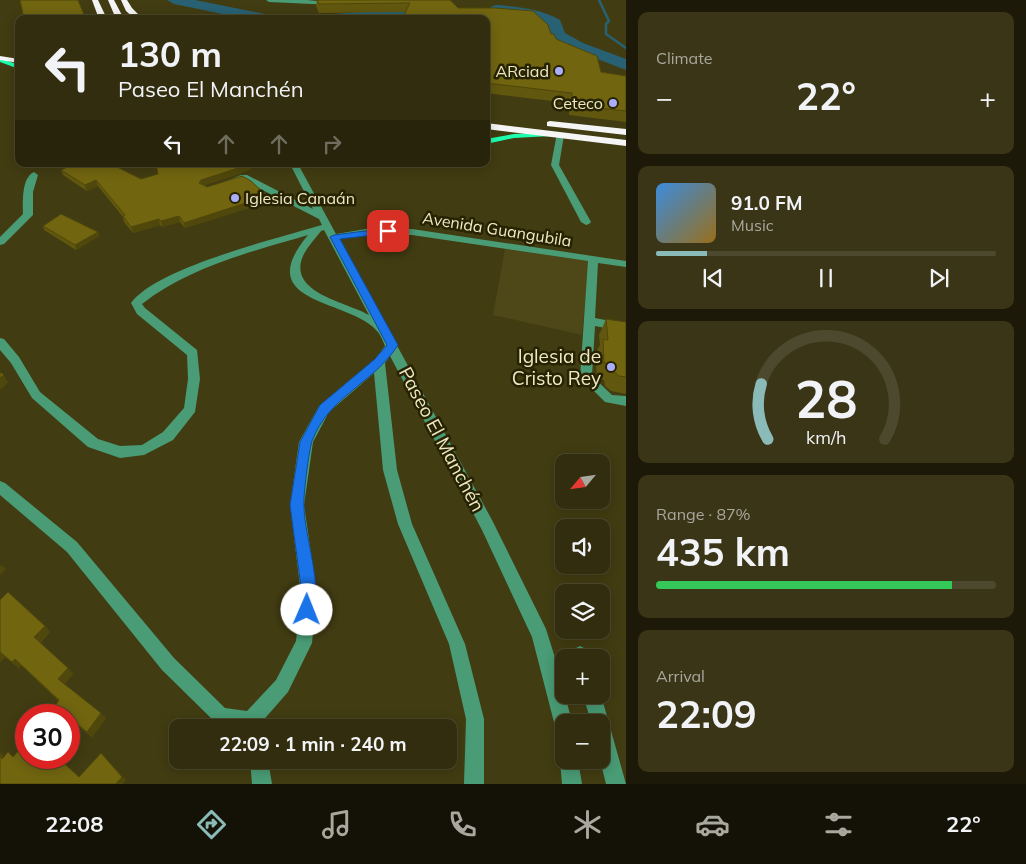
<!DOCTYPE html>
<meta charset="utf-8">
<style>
:root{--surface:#322d0e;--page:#3a3517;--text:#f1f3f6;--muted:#a8a89e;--line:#4d492e;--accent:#8bbbb9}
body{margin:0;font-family:Mulish,sans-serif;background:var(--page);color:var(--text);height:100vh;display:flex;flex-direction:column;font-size:19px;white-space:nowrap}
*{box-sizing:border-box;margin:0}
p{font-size:16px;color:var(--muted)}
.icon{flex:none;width:28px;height:28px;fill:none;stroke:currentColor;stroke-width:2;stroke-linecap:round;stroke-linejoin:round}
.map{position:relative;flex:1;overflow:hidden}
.panel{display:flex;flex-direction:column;gap:12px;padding:12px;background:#1c1908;width:400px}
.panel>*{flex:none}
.guide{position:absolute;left:15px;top:15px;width:475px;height:152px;border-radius:10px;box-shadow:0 2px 12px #0003,0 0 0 1px var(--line);background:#322d0e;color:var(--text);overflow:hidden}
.needle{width:32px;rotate:241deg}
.buttons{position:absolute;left:555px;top:454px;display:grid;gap:10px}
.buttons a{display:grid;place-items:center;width:55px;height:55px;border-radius:10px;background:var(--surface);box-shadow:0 2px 12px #0003,0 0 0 1px var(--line);font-size:25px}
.speed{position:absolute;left:15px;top:704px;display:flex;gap:10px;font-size:25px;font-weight:700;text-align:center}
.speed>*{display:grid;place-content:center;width:65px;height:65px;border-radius:50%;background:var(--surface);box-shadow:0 2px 12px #0003,0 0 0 1px var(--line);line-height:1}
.speed .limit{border:8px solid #d22;background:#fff;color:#111}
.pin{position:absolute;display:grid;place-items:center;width:42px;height:42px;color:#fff;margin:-21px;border-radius:10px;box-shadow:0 2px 8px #0006}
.me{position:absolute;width:55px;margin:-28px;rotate:1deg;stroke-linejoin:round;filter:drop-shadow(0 0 4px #0008)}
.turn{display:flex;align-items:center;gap:18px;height:105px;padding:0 20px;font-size:22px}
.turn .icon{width:65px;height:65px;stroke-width:2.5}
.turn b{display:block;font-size:35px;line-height:42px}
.lanes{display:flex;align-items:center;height:48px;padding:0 20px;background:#0003;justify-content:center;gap:25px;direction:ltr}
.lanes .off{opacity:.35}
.big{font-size:38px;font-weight:700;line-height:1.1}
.panel .card{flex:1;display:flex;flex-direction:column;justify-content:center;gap:8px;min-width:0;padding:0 18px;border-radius:10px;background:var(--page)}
.panel .dial{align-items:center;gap:0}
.dial svg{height:130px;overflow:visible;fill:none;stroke:var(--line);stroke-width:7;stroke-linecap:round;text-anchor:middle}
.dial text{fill:var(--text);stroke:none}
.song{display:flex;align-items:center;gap:15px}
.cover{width:60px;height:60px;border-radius:8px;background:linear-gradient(135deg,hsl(210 70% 55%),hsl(40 70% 35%))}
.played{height:5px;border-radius:2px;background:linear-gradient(90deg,var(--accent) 15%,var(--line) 15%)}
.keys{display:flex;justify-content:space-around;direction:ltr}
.heat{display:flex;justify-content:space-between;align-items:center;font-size:28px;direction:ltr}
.charge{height:8px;border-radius:4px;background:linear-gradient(90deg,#34c759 87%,var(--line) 0)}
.trip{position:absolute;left:169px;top:719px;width:288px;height:50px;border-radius:10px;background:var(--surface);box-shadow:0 2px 12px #0003,0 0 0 1px var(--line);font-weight:700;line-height:50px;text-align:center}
.dock{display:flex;height:80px;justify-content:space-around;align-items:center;background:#141206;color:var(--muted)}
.dock .icon{width:35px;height:35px}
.dock .active{color:var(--accent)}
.dock b{font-size:22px;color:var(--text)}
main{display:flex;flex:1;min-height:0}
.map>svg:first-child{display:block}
</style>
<main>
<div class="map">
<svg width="626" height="784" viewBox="0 0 626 784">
<rect width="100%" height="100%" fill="#423c12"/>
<!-- built -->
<polygon fill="#4e4718" points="505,249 589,261 582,335 493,315"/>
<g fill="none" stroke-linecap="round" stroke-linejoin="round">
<!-- stream -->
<polyline stroke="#276173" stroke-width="2.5" points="599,0 609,21 606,24 606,34 626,48"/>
<!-- river -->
<g fill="#276173" fill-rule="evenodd">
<polygon points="167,0 195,0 265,14 335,14 446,5 451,6 453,9 451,12 446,13 379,19 247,19 174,4"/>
<path d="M497 5C519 7 541 9 560 20L565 33 583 43 626 59V70L571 49 553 38 548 25C530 15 511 17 492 12L490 9 492 6Z"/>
</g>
<!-- minor -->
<g fill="#499c75" fill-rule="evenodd">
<polygon points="266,0 307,0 337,3 334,5 269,2"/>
<polygon points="557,133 564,135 559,165 591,222 589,224 586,225 581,222 551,165"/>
<path d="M290 164H298L336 234 366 229H412L626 261V267L598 263 595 318 626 324V332L595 326 592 376 612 395 626 396V406L605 402 580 377 588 261 412 235H366L339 239 492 520 546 629 562 680 564 695H565L572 722H564V735L558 732 555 726 532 637 482 530 390 356 385 363 397 470 412 524 465 644 484 719V784H464L466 719 449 644 398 524 383 470 374 373 329 412 313 442 304 505 317 594 312 643 288 692 260 724 261 728H235L215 722 162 670 67 552 0 495V481L5 483 77 542 174 658 225 708 247 711 276 680 296 641 301 594 290 505 299 442 319 406 375 359 385 346C383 341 381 336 378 332 351 298 249 306 308 235 251 252 189 267 142 304L145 308 197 350 200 379 195 412 173 440 144 455 120 458 88 447 32 398 11 363 0 350V338L4 339 19 357 40 392 98 439 120 446 142 445 163 432 184 408 188 379 187 355 137 314 131 303C156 268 278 238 322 225L319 219 243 180 228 185 224 182 241 175H247L313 209ZM324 230 369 315C347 302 287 293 303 256 307 247 315 239 321 231Z"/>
<path d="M34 172 38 175 33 192V215L4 244 0 245V237L23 214C23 203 21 178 34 172Z"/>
<polygon points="580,646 586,649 589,658 571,658 574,649"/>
<polygon points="583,695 601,695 626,784 606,784 600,760 601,722 591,722"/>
<polygon points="562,753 564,753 564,760 578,760 582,784 562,784 560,760"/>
<polygon points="250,760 268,760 272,784 252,784"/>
</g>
<!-- major -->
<g fill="#1dfdad" fill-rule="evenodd">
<polygon points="0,58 19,65 19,69 0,62"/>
<polygon points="548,132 552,134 551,136 514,138 486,144 486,139 514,134"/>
</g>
<!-- highway -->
<g fill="#f5f5f5" fill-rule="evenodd">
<polygon points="92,0 98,0 107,19 99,19"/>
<polygon points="108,0 114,0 124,19 116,19"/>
<polygon points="121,0 127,0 132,8 143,19 135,19 126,11"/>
<polygon points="0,56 19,59 19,63 0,60"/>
<polygon points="550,121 626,129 626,135 547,126 547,122"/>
<polygon points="486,123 626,140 626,146 486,129"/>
</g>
</g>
<!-- wall -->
<g fill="#61570e">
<polygon points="317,0 450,0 458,8 551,34 556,39 601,72 626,76 626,122 569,115 569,103 486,93 486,19 405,12 319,13 316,6"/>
<polygon points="156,164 261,164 239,174 204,185 207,187 267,196 268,202 185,228 180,222 162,227 160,225 133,233 124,222 123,217 98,186 87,191 63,175 61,170 85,167 141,179 158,175"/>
<polygon points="43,226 98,232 99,236 76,250 44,230"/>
<polygon points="606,319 626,322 626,394 611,391 605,386 604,380 597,378 595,354 600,345 599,335"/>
<polygon points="0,600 45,626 50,632 40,643 68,668 73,674 64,684 106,718 92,737 69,718 69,715 65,715 55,706 59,701 21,665 19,668 5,657 0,662"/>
</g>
<!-- shaded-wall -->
<g fill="#4f470b">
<polygon points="248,164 261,164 239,174 201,186 199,183 201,180"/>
<polygon points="96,180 98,186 87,191 85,185"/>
<polygon points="267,196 268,202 185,228 184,223"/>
<polygon points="179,216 180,222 162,227 161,221"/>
<polygon points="159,219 160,225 133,233 131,227"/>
<polygon points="98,232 99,236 76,250 75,245"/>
<polygon points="4,375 8,383 0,390 0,378"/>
<polygon points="2,565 6,569 0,575 0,566"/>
<polygon points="45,626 50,632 39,643 34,637"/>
<polygon points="0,652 5,657 0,662"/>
<polygon points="15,659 21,665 19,668 12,662"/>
<polygon points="68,668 73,674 64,685 58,679"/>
<polygon points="101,713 106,718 92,737 87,732"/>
<polygon points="0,752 9,763 2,759 0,756"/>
<polygon points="101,753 126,780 123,784 116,784"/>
<polygon points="58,758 59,758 84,781 79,777"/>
</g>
<!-- building -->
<g fill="#716510" stroke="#4f470b">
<polygon points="20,0 78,0 85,17 78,18 79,19 24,19"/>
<polygon points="317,0 450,0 458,8 495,8 533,11 548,25 551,34 554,34 556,39 597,56 601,72 626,76 626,111 572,105 572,93 486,83 486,19 402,19 410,3 319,4"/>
<polygon points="74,164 80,164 85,167 91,164 111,164 141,179 158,174 156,164 248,164 238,168 201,180 199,183 207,187 242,176 251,181 267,196 184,223 179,216 161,221 159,219 131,227 123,216 125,215 96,180 85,185 61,170"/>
<polygon points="61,214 98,232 75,245 43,226"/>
<polygon points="606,319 626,322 626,377 619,376 613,371 612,364 604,363 603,339 608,340"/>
<polygon points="0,372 4,375 0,378"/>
<polygon points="8,592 45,626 34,637 68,668 58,679 101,713 87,732 69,717 69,715 66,715 55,706 59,700 15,659 12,662 0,652 0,600"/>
<polygon points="26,742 26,758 58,758 79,777 101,753 122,777 116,784 0,784 0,756 2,759 8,752 13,757"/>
</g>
<!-- route -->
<path fill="#1a73e8" stroke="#114b97" d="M388 228 391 229V233L340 239 398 345C374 383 329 396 312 441 309 451 303 495 304 506 304 536 324 588 312 615L307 617 302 615 300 610 302 594 290 505 300 442 320 405 375 359 387 345 330 237 334 235Z"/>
<!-- markers -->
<g fill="#abaffb" stroke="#272302" stroke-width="2">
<circle cx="559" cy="71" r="5"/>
<circle cx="613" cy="103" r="5"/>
<circle cx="235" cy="198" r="5"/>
<circle cx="611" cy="367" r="5"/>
</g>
<g text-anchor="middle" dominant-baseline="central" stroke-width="5" stroke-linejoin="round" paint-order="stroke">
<!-- far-poi labels -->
<g font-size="16" fill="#eee9c3" stroke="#272302" text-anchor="end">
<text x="549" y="71">ARciad</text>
<text x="603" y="103">Ceteco</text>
<text x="245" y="198" text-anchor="start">Iglesia Canaán</text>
</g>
<!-- far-street labels -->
<g font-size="16" fill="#eee9c3" stroke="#272302">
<text transform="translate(497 229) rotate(9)">Avenida Guangubila</text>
</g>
<!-- poi labels -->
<g font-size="19" fill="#eee9c3" stroke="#272302" text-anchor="end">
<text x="601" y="356">Iglesia de<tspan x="601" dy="22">Cristo Rey</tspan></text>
</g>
<!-- street labels -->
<g font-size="19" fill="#eee9c3" stroke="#272302">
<text transform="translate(442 439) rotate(62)">Paseo El Manchén</text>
</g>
</g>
</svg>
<div class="buttons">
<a><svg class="needle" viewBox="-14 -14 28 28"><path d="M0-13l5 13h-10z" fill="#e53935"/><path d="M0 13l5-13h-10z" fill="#a8a89e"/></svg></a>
<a><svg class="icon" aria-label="sound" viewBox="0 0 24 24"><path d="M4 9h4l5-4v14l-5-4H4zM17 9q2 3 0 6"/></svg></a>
<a><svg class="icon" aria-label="layers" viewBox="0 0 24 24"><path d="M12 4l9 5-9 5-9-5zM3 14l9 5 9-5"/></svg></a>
<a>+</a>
<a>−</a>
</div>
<div class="speed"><div class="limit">30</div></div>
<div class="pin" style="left:388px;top:231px;background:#d93025"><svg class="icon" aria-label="arrive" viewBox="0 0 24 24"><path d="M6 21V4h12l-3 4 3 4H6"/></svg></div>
<svg class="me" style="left:307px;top:610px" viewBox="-20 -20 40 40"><circle r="19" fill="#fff"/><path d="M0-13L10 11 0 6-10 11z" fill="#1a73e8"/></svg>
<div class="trip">22:09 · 1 min · 240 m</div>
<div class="guide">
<div class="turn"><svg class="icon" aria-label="left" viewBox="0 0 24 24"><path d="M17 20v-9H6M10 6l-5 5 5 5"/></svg><div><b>130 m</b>Paseo El Manchén</div></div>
<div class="lanes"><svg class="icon" aria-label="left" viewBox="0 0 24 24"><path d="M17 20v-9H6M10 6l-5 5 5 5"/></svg><svg class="icon off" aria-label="ahead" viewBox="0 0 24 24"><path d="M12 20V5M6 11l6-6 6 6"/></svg><svg class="icon off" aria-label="ahead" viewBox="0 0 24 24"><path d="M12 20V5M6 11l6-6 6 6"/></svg><svg class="icon off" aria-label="right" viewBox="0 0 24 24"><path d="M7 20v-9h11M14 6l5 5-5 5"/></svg></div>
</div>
</div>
<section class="panel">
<div class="card"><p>Climate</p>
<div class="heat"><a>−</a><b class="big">22°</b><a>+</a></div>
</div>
<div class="card">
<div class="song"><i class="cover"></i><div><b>91.0 FM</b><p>Music</p></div></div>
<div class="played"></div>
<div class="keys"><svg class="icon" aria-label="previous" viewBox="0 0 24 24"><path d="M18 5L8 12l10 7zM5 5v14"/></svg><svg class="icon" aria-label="pause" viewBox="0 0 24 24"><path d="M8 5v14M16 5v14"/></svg><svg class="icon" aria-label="next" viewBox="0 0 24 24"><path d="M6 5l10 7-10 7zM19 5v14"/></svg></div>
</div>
<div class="card dial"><svg viewBox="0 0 100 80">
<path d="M14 69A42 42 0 1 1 86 69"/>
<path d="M14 69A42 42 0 0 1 10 35" stroke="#8bbbb9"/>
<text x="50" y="56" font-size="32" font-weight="700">28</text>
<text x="50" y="72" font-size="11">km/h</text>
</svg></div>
<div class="card"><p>Range · 87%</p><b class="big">435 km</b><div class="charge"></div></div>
<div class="card"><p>Arrival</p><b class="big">22:09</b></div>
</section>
</main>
<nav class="dock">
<b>22:08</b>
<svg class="icon active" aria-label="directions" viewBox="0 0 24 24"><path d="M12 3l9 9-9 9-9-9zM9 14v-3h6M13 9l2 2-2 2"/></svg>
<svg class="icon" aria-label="music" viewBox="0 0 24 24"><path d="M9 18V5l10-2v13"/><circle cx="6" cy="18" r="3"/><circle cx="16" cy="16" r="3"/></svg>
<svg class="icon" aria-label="phone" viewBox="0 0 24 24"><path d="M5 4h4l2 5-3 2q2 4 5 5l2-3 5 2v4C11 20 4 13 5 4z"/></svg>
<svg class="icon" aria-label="climate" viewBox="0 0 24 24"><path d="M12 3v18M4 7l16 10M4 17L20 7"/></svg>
<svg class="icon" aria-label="car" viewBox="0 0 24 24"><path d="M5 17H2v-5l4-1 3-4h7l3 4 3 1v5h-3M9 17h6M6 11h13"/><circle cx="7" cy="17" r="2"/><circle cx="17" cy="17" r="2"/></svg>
<svg class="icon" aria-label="filters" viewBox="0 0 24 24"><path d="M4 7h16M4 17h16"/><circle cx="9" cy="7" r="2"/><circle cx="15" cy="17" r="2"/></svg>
<b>22°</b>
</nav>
